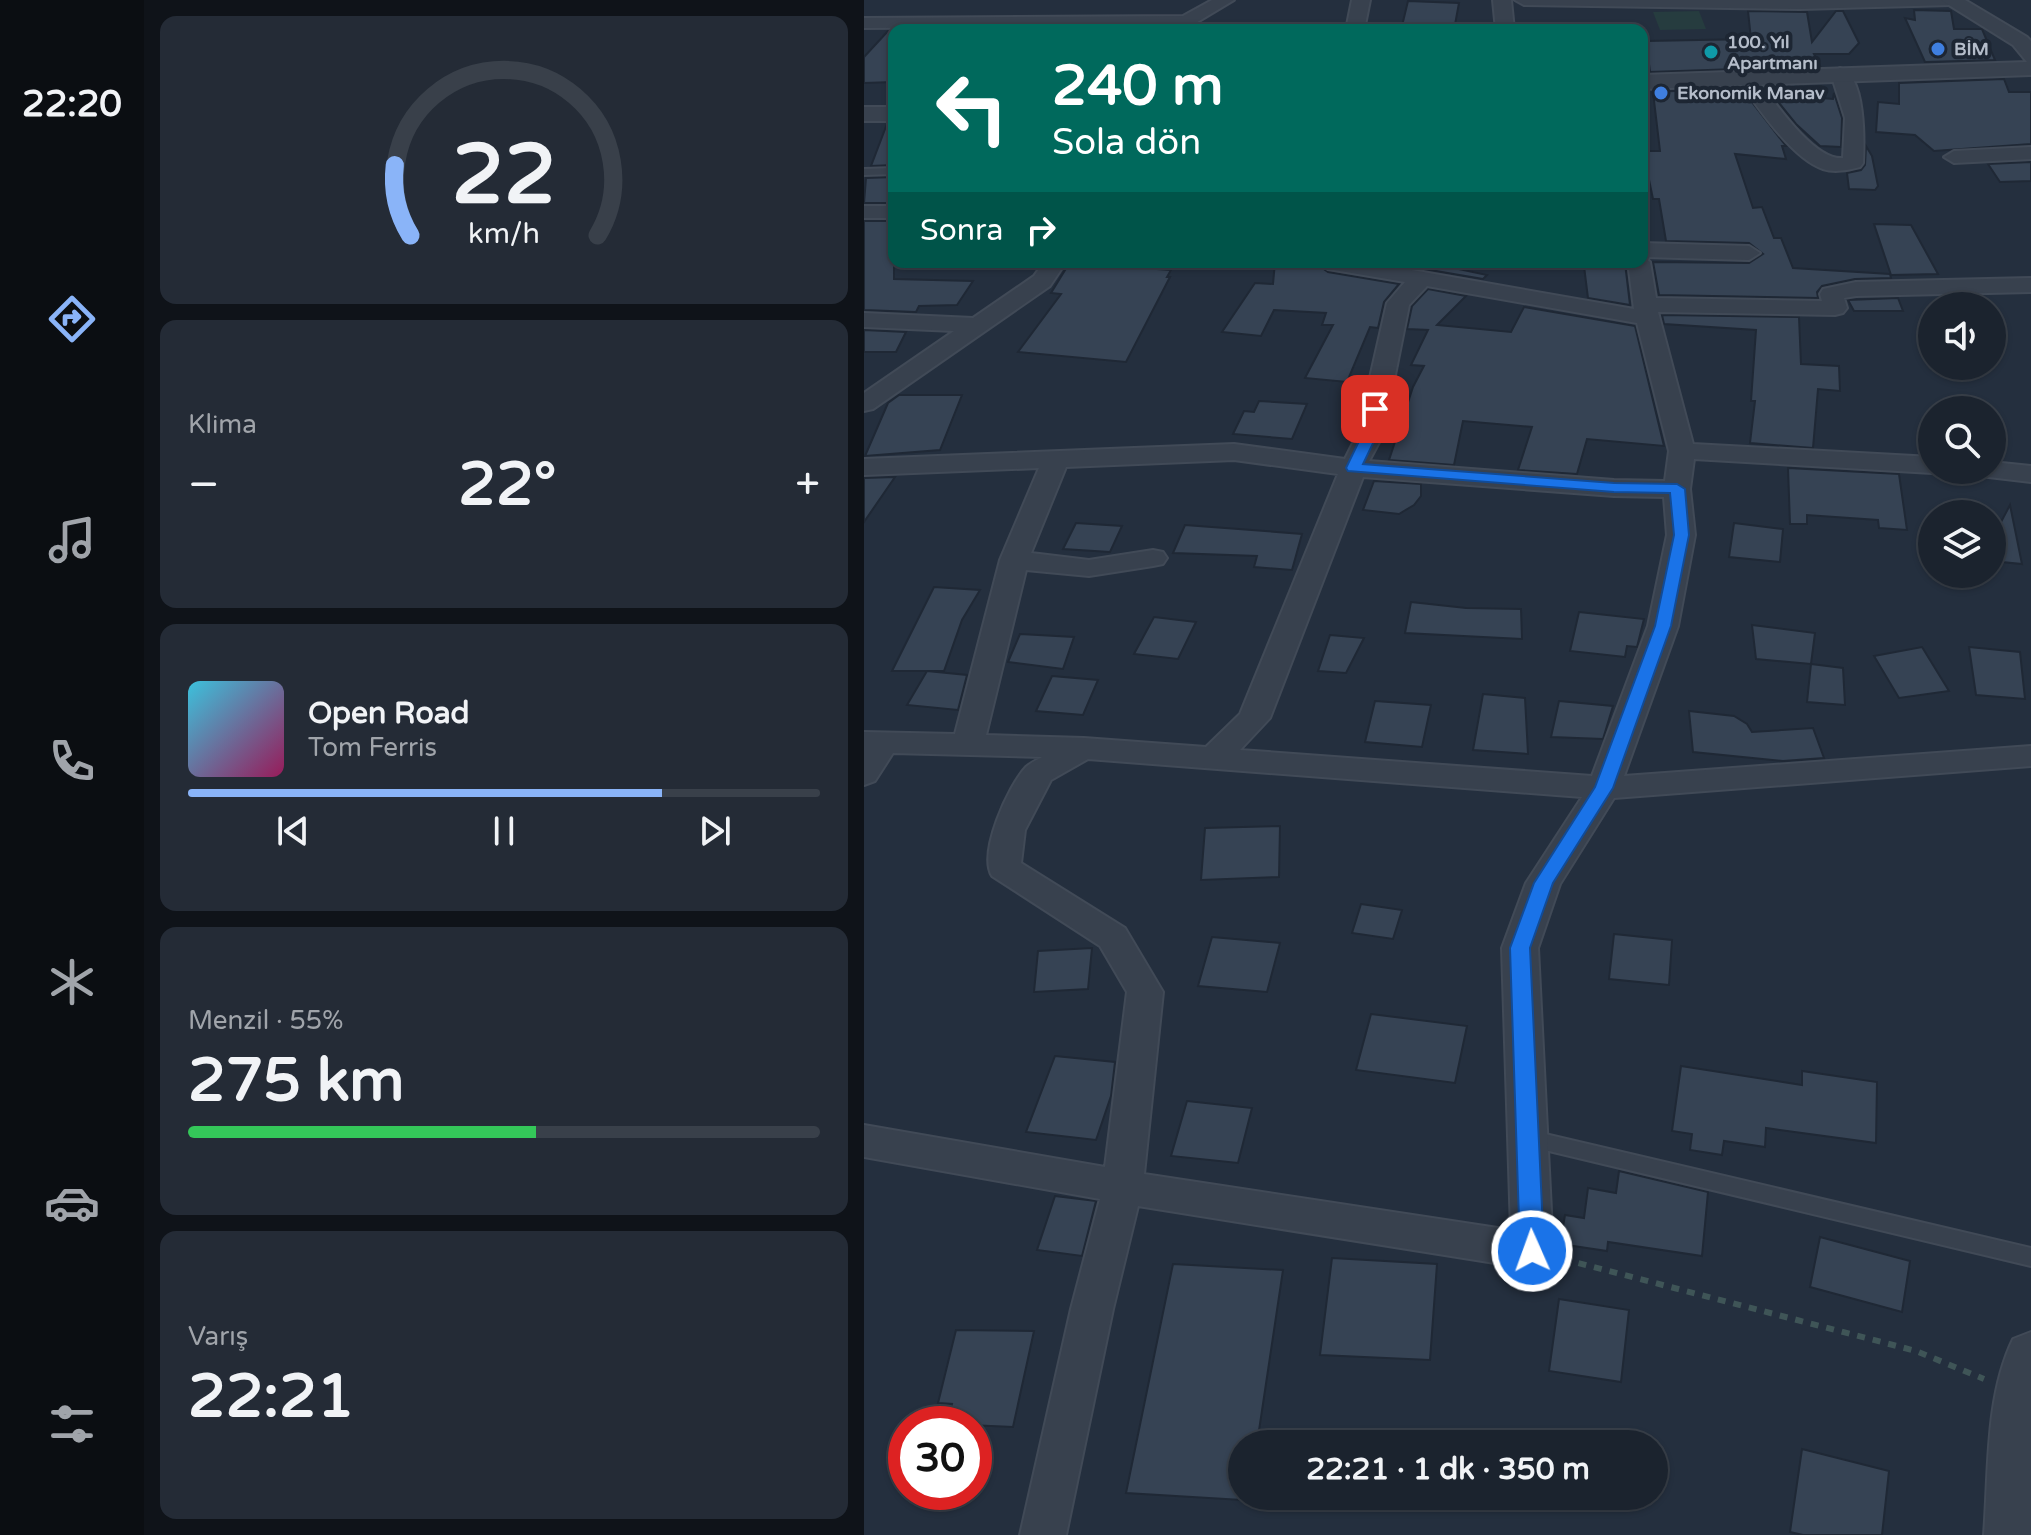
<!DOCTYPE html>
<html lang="tr">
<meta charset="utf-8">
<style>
:root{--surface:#1b232e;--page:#242b36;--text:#f1f3f6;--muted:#a0a4aa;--line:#39404a;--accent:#8ab4f8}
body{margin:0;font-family:"Varela Round",sans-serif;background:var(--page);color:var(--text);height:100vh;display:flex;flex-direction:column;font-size:30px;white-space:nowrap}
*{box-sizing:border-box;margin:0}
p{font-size:26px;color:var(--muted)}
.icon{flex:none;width:44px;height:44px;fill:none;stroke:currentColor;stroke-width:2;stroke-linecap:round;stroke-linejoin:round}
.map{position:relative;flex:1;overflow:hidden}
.drawer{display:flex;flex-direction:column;gap:16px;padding:16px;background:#0f1319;width:720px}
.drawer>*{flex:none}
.top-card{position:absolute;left:24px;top:24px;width:760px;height:244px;border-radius:16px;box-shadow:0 2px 6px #0004,0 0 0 2px var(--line);background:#00695c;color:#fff;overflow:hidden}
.fabs{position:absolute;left:1054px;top:292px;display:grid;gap:16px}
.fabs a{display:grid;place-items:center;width:88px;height:88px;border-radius:50%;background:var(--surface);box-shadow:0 2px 6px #0004,0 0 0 2px var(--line);font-size:40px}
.speed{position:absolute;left:24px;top:1406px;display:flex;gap:16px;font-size:40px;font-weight:700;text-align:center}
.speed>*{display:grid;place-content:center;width:104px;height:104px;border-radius:50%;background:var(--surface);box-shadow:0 2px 6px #0004,0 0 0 2px var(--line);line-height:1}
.speed .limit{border:12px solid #d22;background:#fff;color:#111}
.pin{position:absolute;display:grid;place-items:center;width:68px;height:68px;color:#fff;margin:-34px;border-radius:16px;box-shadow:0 4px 12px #0006}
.me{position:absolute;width:88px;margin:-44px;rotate:358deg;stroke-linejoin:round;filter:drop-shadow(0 0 6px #0008)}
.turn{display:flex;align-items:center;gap:28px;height:168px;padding:0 32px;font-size:36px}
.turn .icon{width:104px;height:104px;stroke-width:2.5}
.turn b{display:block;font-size:56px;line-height:68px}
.then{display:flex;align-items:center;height:76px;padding:0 32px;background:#0003;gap:16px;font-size:30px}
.big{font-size:60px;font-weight:700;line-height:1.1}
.drawer .widget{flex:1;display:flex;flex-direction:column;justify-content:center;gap:12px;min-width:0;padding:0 28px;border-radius:16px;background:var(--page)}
.drawer .dial{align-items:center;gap:0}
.dial svg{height:208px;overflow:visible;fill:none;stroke:var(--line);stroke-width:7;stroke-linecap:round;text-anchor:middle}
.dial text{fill:var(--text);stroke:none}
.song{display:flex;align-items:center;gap:24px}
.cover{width:96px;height:96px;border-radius:12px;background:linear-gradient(135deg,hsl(190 70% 55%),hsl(330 70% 35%))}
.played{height:8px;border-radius:4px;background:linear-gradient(90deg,var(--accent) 75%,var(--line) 75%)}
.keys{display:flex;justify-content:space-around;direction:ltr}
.heat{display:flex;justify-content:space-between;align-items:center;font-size:44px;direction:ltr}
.charge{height:12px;border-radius:6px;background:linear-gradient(90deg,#34c759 55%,var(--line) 0)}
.trip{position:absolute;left:364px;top:1430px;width:440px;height:80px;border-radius:40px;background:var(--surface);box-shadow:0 2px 6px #0004,0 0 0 2px var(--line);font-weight:700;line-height:80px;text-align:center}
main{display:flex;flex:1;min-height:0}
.menu{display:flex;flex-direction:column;width:144px;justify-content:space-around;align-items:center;background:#0b0e12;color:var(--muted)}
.menu .icon{width:56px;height:56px}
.menu .current{color:var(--accent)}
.menu b{font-size:36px;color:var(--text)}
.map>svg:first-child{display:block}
</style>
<main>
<nav class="menu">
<b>22:20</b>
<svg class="icon current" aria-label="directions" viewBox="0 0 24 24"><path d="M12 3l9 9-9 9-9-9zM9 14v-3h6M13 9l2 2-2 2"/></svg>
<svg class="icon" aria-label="music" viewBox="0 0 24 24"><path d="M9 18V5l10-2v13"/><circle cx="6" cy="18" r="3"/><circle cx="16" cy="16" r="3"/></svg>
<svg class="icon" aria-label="phone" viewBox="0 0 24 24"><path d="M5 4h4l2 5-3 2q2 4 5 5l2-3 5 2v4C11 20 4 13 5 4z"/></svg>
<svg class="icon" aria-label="climate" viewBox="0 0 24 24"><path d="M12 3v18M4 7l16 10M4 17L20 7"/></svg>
<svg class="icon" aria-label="car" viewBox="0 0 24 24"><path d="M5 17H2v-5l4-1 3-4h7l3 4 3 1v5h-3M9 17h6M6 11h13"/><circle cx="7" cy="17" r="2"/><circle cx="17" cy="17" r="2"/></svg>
<svg class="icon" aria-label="filters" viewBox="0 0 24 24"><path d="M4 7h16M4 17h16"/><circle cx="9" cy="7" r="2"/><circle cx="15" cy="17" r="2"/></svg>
</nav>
<section class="drawer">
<div class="widget dial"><svg viewBox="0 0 100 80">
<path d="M14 69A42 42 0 1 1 86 69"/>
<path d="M14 69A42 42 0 0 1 8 42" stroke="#8ab4f8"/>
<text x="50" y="56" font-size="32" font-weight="700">22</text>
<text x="50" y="72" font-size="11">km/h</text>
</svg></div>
<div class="widget"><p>Klima</p>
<div class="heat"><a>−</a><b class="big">22°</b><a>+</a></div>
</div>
<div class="widget">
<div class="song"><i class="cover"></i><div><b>Open Road</b><p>Tom Ferris</p></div></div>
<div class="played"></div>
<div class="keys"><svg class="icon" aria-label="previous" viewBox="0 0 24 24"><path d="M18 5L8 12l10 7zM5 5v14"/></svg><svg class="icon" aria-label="pause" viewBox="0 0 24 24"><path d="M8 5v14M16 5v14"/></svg><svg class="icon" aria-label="next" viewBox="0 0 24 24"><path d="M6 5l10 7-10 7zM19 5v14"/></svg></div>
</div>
<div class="widget"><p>Menzil · 55%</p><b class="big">275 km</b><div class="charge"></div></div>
<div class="widget"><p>Varış</p><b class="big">22:21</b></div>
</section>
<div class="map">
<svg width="1167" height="1535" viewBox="0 0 1167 1535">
<rect width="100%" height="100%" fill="#242f3e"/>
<!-- green -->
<polygon fill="#263c3f" points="835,11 842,29 796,30 789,12"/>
<!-- building -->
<g fill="#364354" stroke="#1f2835" stroke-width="2">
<polygon points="544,1 595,3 590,30 537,30"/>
<polygon points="1050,10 1087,11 1090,29 1118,29 1131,60 1061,62 1041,18 1051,20"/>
<polygon points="884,11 943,12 948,42 972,11 979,11 995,43 985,54 950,54 956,66 786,72 782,41 887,39"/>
<polygon points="24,31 30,31 30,82 0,83 0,57"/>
<polygon points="1140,79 1145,92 1167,92 1167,144 1070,151 1051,135 1012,132 1014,102 1035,104 1035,83"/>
<polygon points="956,86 944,97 969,99 970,93 978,118 977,147 956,146 932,124 903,88"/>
<polygon points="877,88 922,146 918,146 922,159 871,154 889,208 898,207 910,238 917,238 929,268 1026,274 1027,278 991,279 958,286 953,292 954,298 795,295 789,262 885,263 899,254 885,243 802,241 795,199 789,199 779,151 796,151 789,92"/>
<polygon points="23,124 30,124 30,165 7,166"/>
<polygon points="1002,146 1008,156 1014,186 1011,190 985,189 983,173 997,170 1001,165"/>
<polygon points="1167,162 1167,181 1136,182 1124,164"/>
<polygon points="30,177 30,203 0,203 2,178"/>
<polygon points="0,221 30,221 30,279 109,281 93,305 55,306 52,312 0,310"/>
<polygon points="1010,224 1047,225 1074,274 1027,275"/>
<polygon points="206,262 252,262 249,266 307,270 303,277 306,277 262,362 154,352 197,294 187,293"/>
<polygon points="411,262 450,262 464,272 535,284 520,302 514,328 506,327 483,382 441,378 469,325 458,325 462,313 410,310 397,336 358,332 391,283 409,284"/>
<polygon points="519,262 562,262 623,275 619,279"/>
<polygon points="727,263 761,263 766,305 724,298 720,266 728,266"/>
<polygon points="564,289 602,296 573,325 647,332 660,307 771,326 800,446 723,439 713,474 654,470 668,427 599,421 590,465 525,460 549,387 560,366 547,365 564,330 543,329 548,306"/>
<polygon points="1034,298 1039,311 990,311 984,300"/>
<polygon points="798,315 935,317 937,364 975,366 976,391 954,389 949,448 886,443 891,401 887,401 892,330 800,324"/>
<polygon points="0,330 42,332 32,352 0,352"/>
<polygon points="35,395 98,395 76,450 1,456 24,403"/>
<polygon points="395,401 443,404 428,439 369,434 380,411 390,412"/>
<polygon points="924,468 1035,474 1043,530 1015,528 1014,520 943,515 943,524 926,524"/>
<polygon points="31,477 0,522 0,478"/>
<polygon points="510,481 557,484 557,496 550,505 535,514 499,510"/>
<polygon points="1146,505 1158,564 1128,561 1128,539"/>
<polygon points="212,523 258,526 246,552 199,549"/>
<polygon points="870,523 919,529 916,562 865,557"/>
<polygon points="321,525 401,531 438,534 428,570 390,567 393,556 309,553"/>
<polygon points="70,587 116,590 98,620 80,671 28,671"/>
<polygon points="547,602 602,608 657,609 658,639 541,633"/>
<polygon points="715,612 780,619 773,647 763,646 761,657 706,651"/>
<polygon points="290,617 332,622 314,659 270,654"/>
<polygon points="888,625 951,633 947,664 892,659"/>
<polygon points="156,634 210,637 199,669 144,662"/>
<polygon points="466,635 500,638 482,673 454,671"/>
<polygon points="1058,647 1085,691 1035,698 1010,656"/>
<polygon points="1105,647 1156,652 1161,699 1112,695"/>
<polygon points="947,664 979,668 981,705 943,702"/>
<polygon points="63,671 103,675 94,710 43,705"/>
<polygon points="188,676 234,680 219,715 172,711"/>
<polygon points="619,694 661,698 664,754 609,750"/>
<polygon points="511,701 567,705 558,747 501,742"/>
<polygon points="695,701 749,706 739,739 687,737"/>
<polygon points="825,711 870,716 883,724 888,732 949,728 960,758 919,761 829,752"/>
<polygon points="416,826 415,877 337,880 341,828"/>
<polygon points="497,904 538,910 529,939 488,933"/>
<polygon points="750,934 808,940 805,985 745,979"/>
<polygon points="348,937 416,943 403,992 334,986"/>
<polygon points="228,948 224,989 170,992 174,951"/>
<polygon points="507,1014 603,1026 591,1083 492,1070"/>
<polygon points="191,1056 251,1062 247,1096 232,1140 162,1132"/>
<polygon points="817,1066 938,1085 938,1071 1013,1082 1012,1143 902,1128 901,1147 860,1141 858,1155 826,1150 828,1134 808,1131"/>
<polygon points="323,1101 388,1108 374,1163 307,1156"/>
<polygon points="755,1171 844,1192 838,1256 744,1242 743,1251 696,1244 701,1215 720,1218 724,1188 752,1193"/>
<polygon points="191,1196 232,1201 218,1256 173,1250"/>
<polygon points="956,1237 1046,1261 1038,1312 946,1287"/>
<polygon points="468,1258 573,1264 566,1360 456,1355"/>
<polygon points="309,1264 419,1270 393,1444 378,1444 378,1500 262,1493"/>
<polygon points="695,1299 765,1310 757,1382 685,1371"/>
<polygon points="92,1330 170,1331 149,1427 83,1424 88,1404 74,1403"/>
<polygon points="938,1449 1025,1471 1018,1535 939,1535 926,1532"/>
</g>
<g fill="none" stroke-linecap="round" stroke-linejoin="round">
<defs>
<g id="service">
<polygon points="30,168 30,174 0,175 0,169"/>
<polygon points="664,1130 1167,1248 1167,1266 664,1146 657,1144 654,1138 657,1132"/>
</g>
<g id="minor">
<polygon points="348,0 370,0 320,30 298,30 301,26 0,28 0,18 319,16"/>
<polygon points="488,0 506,0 500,30 482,30"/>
<polygon points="629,0 647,0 650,30 632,30"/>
<polygon points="651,0 1097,0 1088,5 936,9 660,5"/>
<path d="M976 68C1002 75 1000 142 999 163L996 167C984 170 971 173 959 169 928 159 892 105 874 79L876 75H890C908 98 949 161 979 158L981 118 967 74Z"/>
<polygon points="1167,147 1167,159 1090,163 1080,157 1090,151"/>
<rect x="0" y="206" width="30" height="12"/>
<path d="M778 243 885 246 896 253 885 260 780 257 786 262 792 298 958 301 956 294 959 289 992 282 1167 278V292L992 296 980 298 983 308 979 313 971 315 794 312 829 444 1068 457V470H1078L1068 473 830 459 826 489 831 535 814 626 760 776 1167 746V766L750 798 696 884 674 948 689 1251 683 1263 668 1269 274 1206 249 1309 202 1535H156L207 1309 236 1199 0 1157V1125L241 1167 263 992 236 946 128 876C114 853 144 786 162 767 166 763 173 760 178 757L29 753 11 781 0 785V732L91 734 136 560 175 468 0 475V459L370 444 481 459 493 435 523 303 541 282 464 269 453 262H502L770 309 764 262H778ZM563 286 773 323 805 451 801 481 750 480 505 461 519 435 545 305ZM370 460 474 474 376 714 342 747 220 738 122 735 162 570 225 576 289 566 299 564 303 558 299 552 289 550 225 560 167 553 202 467ZM499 477 750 496 800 497 803 535 784 626 728 776 376 750 406 718ZM224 759 718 797 662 883 638 948 647 1230 280 1174 299 992 261 928 157 863 161 830 187 780Z"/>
<polygon points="180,262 202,262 186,286 9,409 0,411 0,393 90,331 0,327 0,313 109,318 170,276"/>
<polygon points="1128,462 1167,466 1167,482 1116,476 1112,470 1128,470"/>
</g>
<g id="tertiary">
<polygon points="1077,0 1101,0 1163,37 1167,41 1167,75 778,89 778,75 1163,62 1149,45"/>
<rect x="0" y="107" width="30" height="14"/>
<path d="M1167 1332V1535H1120C1125 1471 1121 1397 1149 1339Z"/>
</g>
</defs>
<!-- service casing -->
<use href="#service" stroke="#414a57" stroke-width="4"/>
<!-- minor casing -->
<use href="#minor" stroke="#414a57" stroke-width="4"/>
<!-- tertiary casing -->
<use href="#tertiary" stroke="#414a57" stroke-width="4"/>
<!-- path -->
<polyline stroke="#3f5557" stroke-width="6" stroke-dasharray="8 8" stroke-linecap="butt" points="699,1259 1052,1351 1120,1379"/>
<!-- service -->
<use href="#service" fill="#38414e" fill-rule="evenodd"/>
<!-- minor -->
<use href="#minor" fill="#38414e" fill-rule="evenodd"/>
<!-- tertiary -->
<use href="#tertiary" fill="#38414e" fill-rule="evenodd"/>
</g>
<!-- route -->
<polygon fill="#1a73e8" stroke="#114b97" stroke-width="2" points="511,404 519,409 513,435 499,464 750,483 813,484 821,489 825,535 807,626 749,788 689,883 666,948 680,1251 676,1258 668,1261 660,1258 656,1251 646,948 670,883 731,787 791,626 810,535 806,493 750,492 484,471 482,468 498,435 504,409"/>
<!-- markers -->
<g fill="#3f7fe0" stroke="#1d2633" stroke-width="3">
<circle cx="1074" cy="49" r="8"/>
<circle cx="797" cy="93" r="8"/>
</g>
<circle fill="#0f9aa8" stroke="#1d2633" stroke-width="3" cx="847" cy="52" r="8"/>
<g text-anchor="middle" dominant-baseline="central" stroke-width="8" stroke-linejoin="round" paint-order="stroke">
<!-- far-poi labels -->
<g font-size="18" font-weight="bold" fill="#b4bcc9" stroke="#1d2633" text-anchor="start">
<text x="863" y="42">100. Yıl<tspan x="863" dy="21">Apartmanı</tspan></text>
<text x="1090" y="49">BİM</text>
<text x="813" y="93">Ekonomik Manav</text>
</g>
</g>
</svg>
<div class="fabs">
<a><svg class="icon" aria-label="sound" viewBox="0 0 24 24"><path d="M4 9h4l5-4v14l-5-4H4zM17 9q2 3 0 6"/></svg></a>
<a><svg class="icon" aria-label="search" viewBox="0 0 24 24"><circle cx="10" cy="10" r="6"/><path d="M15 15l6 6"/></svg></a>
<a><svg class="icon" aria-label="layers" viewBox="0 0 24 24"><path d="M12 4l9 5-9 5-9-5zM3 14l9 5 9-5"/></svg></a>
</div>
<div class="speed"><div class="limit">30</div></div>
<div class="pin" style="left:511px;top:409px;background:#d93025"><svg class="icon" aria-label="arrive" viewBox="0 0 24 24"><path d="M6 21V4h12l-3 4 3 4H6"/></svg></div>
<svg class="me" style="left:668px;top:1251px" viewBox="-20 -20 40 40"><circle r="17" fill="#1a73e8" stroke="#fff" stroke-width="3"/><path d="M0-11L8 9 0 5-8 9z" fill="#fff"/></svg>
<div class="trip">22:21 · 1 dk · 350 m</div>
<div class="top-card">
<div class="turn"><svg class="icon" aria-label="left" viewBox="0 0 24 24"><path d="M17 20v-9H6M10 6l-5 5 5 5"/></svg><div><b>240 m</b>Sola dön</div></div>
<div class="then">Sonra<svg class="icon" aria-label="right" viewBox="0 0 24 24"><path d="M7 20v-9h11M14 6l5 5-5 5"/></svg></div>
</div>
</div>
</main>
